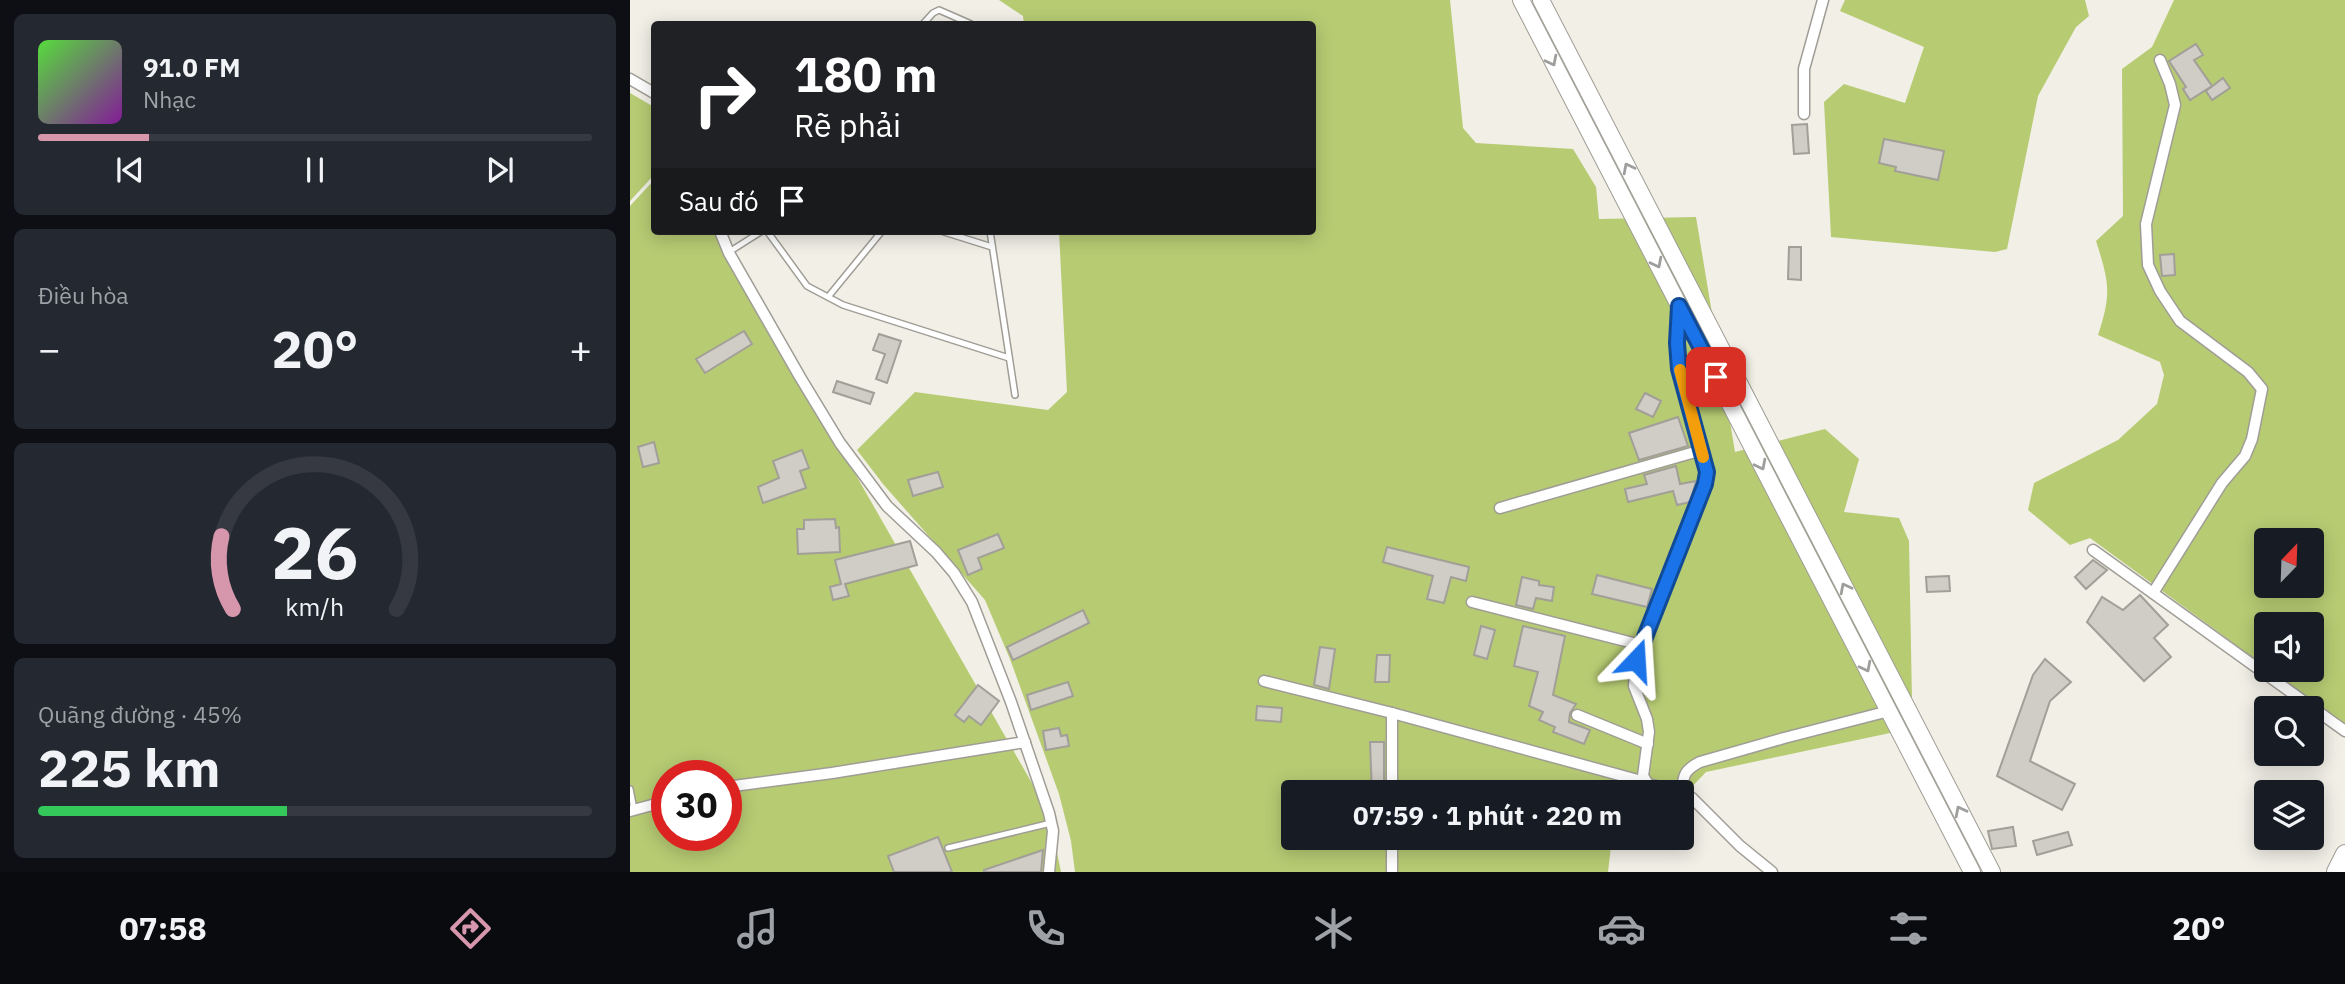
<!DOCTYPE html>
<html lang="vi">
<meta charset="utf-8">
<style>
:root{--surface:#171b24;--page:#242831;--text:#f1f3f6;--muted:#9ea1a6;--line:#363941;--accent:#d696ac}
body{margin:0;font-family:"IBM Plex Sans",sans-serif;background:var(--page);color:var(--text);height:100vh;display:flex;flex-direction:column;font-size:26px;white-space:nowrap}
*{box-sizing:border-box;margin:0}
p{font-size:23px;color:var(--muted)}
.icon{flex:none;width:38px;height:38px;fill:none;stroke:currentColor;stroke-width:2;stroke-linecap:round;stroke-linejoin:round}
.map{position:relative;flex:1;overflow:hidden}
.drawer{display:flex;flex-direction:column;gap:14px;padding:14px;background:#0d0f14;width:630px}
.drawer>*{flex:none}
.hud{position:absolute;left:21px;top:21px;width:665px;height:214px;border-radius:7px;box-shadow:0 4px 18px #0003;background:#202124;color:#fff;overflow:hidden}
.needle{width:46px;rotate:23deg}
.controls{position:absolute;left:1624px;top:528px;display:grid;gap:14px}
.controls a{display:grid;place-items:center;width:70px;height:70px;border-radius:7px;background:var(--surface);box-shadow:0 4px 18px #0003;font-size:35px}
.speed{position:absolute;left:21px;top:760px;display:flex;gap:14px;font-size:35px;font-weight:700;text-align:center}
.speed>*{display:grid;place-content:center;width:91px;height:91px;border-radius:50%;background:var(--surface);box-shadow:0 4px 18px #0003;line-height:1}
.speed .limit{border:10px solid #d22;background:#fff;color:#111}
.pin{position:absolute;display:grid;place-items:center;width:60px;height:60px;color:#fff;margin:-30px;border-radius:14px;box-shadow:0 4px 10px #0006}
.me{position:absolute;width:77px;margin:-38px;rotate:20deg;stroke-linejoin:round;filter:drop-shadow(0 0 5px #0008)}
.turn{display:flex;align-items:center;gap:24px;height:147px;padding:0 28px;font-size:32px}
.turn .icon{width:91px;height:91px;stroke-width:2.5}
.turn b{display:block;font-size:49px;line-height:60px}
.then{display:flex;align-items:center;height:66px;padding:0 28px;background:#0003;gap:14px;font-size:26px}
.big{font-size:52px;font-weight:700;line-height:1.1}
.drawer .tile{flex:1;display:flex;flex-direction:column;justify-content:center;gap:10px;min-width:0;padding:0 24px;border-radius:10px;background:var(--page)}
.drawer .dial{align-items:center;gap:0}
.dial svg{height:182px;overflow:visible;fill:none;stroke:var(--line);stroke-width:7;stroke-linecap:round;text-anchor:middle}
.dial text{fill:var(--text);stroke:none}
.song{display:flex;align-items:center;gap:21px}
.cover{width:84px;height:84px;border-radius:10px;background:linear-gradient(135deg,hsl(110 70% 55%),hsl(290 70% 35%))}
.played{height:7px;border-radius:4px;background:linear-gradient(90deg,var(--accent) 20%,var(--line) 20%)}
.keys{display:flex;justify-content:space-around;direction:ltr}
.heat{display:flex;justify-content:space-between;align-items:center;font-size:38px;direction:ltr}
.charge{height:10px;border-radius:5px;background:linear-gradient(90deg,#34c759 45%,var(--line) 0)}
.trip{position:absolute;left:651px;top:780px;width:413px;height:70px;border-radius:7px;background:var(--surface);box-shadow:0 4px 18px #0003;font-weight:700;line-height:70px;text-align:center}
.dock{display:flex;height:112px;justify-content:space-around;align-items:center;background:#090b0e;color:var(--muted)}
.dock .icon{width:49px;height:49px}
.dock .active{color:var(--accent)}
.dock b{font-size:32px;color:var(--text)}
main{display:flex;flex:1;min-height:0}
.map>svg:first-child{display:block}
</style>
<main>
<section class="drawer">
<div class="tile">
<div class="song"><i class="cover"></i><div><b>91.0 FM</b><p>Nhạc</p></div></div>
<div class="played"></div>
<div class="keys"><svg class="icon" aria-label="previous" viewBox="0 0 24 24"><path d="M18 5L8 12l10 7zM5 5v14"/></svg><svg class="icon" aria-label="pause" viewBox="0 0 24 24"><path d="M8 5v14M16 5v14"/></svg><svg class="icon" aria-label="next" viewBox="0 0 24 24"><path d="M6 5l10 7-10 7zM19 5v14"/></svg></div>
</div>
<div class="tile"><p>Điều hòa</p>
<div class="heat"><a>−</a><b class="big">20°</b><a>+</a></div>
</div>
<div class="tile dial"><svg viewBox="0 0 100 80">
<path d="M14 69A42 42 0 1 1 86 69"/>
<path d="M14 69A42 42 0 0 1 9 37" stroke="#d696ac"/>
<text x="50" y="56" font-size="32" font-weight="700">26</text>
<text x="50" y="72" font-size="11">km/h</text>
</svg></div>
<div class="tile"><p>Quãng đường · 45%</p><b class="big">225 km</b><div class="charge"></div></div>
</section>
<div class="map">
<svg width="1715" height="872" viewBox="0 0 1715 872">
<rect width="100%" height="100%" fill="#f1efe6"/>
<!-- green -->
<g fill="#b7cb73" fill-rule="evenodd">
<polygon points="369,0 820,0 833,128 846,143 943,149 966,187 969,219 1066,217 1105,452 1195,429 1229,459 1214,512 1269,518 1279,541 1282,700 1260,733 1076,772 1052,797 1052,793 1031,793 990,782 988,793 663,793 663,838 982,838 978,872 445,872 441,841 429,794 380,659 355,600 253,484 227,450 285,392 418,410 437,392 429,231 682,231 682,24 394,24 393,16"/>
<polygon points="1215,0 1455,0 1459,16 1446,27 1408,96 1377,249 1365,252 1201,237 1194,102 1214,84 1275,103 1294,47 1210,11"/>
<path d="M1544 0H1715V724L1641 670H1682V625H1636V667L1460 538 1440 545 1398 510 1404 483 1488 440 1527 404 1534 375 1530 362 1468 335C1482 293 1479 282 1466 241L1493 216 1492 69 1522 47ZM1636 541H1682V586H1636Z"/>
<polygon points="0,93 24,107 24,175 0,201"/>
<path d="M24 180V231H94L99 253 419 813 431 872H0V206ZM37 775H96V835H37Z"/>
</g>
<!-- building -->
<g fill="#cfcdc5" stroke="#a19f97" stroke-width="2">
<polygon points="1566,44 1573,55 1564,60 1582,86 1560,100 1553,89 1556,87 1539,61"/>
<polygon points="1593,78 1600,88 1582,100 1576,91"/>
<polygon points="1177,124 1179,153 1164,154 1162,125"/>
<polygon points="1254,139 1314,151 1308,180 1265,171 1266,167 1249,163"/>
<polygon points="1159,247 1171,247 1171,280 1158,279"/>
<polygon points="1544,254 1545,275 1532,276 1530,255"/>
<polygon points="114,331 122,344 75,373 66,359"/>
<polygon points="249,334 271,341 257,383 246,379 255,354 243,350"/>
<polygon points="207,381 244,393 240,404 203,392"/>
<polygon points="1015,393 1031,401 1023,417 1006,409"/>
<polygon points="1048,417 1058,446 1009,460 999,433"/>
<polygon points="24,442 29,463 13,467 8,447"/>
<polygon points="172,450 179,468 170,471 176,488 133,503 128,487 149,478 143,461"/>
<polygon points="1046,466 1050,484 1066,481 1060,502 1047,505 1043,491 998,502 995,489 1017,484 1014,475"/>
<polygon points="308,472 313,487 283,496 278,480"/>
<polygon points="205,519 206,528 209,527 210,552 168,554 167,529 174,529 174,520"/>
<polygon points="368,534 374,548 348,558 352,569 338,575 328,550"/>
<polygon points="280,541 287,565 215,584 219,596 203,600 200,587 211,584 205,560"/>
<polygon points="757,547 839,567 836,581 821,577 814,603 797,599 803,576 753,562"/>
<polygon points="1463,560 1477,570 1456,589 1445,577"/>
<polygon points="967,575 1022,589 1017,607 962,594"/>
<polygon points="1319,576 1320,591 1297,592 1296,577"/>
<polygon points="892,577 909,581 909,585 924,587 922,601 906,598 903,609 886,605"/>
<polygon points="1510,595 1538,625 1524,638 1541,657 1514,681 1457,622 1472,597 1493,610"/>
<polygon points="453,610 459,623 383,660 377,647"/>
<polygon points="851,626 865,630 857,659 844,655"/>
<polygon points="893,626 935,636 923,695 946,704 940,713 939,722 960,730 954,744 923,732 925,727 909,720 913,712 899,706 908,672 884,666"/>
<polygon points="690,647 705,649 699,689 684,685"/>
<polygon points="747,655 760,655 759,682 745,682"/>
<polygon points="1415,659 1441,682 1420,701 1400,761 1445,784 1432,810 1367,776 1403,675"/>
<polygon points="438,682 443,696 401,710 397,695"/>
<polygon points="348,685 369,701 351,725 339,716 334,722 325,715"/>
<polygon points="627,706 652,708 651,722 626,720"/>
<polygon points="429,728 431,736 437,735 439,746 416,750 413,731"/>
<polygon points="740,742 754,742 754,793 742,793"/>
<polygon points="1383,827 1386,846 1362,849 1358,831"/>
<polygon points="1438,832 1442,845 1407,855 1403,841"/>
<polygon points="308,837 322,872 264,872 258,856"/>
<polygon points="413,850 411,872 354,872 354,870"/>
</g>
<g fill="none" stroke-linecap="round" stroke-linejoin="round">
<defs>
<g id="lane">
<polyline points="293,24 303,13 309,10 341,24"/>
<polyline points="137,231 177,286 213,305 379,358"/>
<polyline points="311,231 362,247"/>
<polyline points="360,231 385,395"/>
<polyline points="99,252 132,231"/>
<polyline points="198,297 252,231"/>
<polyline points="0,789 4,809"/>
<polyline points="318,848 421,823"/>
</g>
<g id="street">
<polyline points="0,79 24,93"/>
<polyline points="1174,114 1174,69 1193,0"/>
<polyline points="90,231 99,253 170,377 210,443 257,506 306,552 324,573 342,602 381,702 419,813 423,831 419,872"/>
<polyline points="1049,309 1047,343 1049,369 1077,472 1075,484 1006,660 1004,686 1017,719 1019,732 1013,776 1018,784 1052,792 1062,798 1110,846 1142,872"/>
<polyline points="870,508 1072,450"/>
<polyline points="1463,550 1715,731"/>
<polyline points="1523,593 1592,483 1615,456 1622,439 1632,389 1618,372 1550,321 1530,291 1518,265 1516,224 1545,105 1540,84 1530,60"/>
<polyline points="842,602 1011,645"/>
<polyline points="634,681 762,713 1015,782"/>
<polyline points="947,715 1018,744"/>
<polyline points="96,787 202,773 395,742"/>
<path d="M1052 792C1053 776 1054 770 1070 762L1154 738 1259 711"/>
<polyline points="762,793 762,713"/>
<polyline points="0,811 37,801"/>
<polyline points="762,872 762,838"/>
</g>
<g id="secondary">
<polyline points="891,0 1342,872"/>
<polyline points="911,0 1362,872"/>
</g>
<polyline id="primary" points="1706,872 1715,854"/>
</defs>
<!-- lane casing -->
<use href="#lane" stroke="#9f9d95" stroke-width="8"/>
<!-- street casing -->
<use href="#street" stroke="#9f9d95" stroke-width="13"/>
<!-- secondary casing -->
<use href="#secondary" stroke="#9f9d95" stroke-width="18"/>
<!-- primary casing -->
<use href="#primary" stroke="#9f9d95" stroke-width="20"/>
<!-- lane -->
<use href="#lane" stroke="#fff" stroke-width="5"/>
<!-- street -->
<use href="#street" stroke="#fff" stroke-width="10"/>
<!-- secondary -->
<use href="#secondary" stroke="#fff" stroke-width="16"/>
<!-- primary -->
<use href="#primary" stroke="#fff" stroke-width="18"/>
</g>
<!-- one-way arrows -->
<defs><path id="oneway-chevron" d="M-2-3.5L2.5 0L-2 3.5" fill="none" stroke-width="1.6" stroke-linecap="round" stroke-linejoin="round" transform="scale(1.75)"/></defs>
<g stroke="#9e9e9c">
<use href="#oneway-chevron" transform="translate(922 61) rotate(63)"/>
<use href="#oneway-chevron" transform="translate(998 168) rotate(-117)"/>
<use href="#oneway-chevron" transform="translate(1027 263) rotate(63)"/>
<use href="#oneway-chevron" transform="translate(1131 465) rotate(63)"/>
<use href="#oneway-chevron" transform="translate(1215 588) rotate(-117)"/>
<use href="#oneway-chevron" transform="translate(1236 667) rotate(63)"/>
<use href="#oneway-chevron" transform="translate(1330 811) rotate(-117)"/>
</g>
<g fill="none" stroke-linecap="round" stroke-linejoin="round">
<defs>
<polyline id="route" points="1006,660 1075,484 1077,472 1049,369 1047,343 1049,306 1086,377"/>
</defs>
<!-- route casing -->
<use href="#route" stroke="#114b97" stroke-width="18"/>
<!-- route -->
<use href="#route" stroke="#1a73e8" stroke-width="12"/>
<!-- slow -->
<polyline stroke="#f59e0b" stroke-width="12" points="1050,370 1073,457"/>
</g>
</svg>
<div class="controls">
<a><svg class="needle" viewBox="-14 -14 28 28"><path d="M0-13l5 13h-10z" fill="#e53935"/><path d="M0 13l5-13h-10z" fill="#9ea1a6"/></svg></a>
<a><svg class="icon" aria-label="sound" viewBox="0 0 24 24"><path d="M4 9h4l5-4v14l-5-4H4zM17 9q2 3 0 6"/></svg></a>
<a><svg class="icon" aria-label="search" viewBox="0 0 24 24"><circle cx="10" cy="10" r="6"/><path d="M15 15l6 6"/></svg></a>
<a><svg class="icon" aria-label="layers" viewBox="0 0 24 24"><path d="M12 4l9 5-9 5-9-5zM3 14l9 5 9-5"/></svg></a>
</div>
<div class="speed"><div class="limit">30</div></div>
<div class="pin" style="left:1086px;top:377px;background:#d93025"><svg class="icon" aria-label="arrive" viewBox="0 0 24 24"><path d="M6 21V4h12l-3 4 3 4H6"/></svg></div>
<svg class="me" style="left:1006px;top:660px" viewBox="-20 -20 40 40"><path d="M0-17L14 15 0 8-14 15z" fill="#1a73e8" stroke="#fff" stroke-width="4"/></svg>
<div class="trip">07:59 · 1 phút · 220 m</div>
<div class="hud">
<div class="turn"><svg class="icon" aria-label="right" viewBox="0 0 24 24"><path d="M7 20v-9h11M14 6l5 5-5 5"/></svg><div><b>180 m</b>Rẽ phải</div></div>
<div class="then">Sau đó<svg class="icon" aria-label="arrive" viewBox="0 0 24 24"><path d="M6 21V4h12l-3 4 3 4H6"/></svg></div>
</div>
</div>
</main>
<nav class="dock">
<b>07:58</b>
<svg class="icon active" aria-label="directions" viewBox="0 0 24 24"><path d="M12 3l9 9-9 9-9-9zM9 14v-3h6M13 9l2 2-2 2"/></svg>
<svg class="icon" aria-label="music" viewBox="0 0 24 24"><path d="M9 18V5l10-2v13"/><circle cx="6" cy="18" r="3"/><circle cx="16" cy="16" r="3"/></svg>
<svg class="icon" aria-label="phone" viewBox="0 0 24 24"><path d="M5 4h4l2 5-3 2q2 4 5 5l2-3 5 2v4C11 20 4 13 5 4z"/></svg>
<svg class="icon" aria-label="climate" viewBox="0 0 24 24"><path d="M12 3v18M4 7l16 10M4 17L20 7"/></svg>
<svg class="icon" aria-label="car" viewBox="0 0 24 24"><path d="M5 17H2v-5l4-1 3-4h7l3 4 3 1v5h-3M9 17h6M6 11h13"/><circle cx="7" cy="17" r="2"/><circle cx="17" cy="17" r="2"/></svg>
<svg class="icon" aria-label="filters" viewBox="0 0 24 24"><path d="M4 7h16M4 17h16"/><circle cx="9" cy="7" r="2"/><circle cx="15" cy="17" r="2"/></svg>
<b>20°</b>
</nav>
